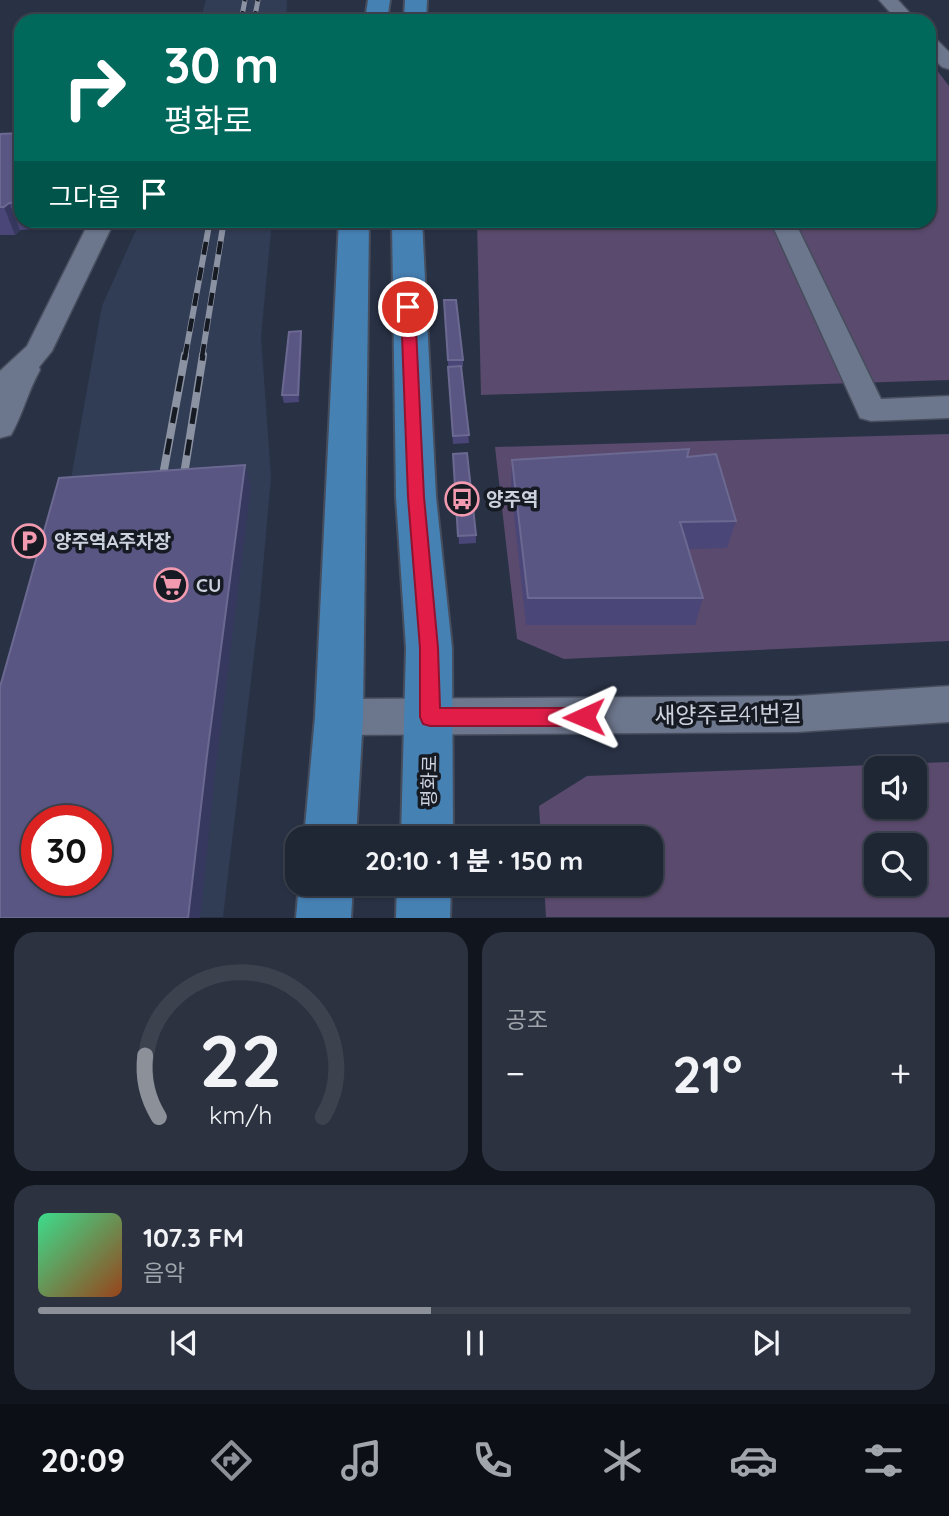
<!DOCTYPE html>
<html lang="ko">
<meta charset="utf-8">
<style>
:root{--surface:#1f2634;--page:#2c3240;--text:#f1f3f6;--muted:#a1a5ac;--line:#3c434f;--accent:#8c9099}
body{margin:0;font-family:Quicksand,"Noto Sans KR",sans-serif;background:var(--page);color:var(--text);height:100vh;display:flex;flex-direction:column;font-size:26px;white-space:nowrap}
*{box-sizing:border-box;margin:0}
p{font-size:23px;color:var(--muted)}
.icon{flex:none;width:38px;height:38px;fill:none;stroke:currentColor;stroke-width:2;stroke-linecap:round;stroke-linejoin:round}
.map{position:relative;height:918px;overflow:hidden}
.panel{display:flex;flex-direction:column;gap:14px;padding:14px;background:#11151d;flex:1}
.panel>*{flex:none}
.top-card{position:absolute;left:14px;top:14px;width:922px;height:214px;border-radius:21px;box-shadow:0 2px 5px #0004,0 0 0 2px var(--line);background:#00695c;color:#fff;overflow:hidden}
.controls{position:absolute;left:864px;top:756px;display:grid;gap:14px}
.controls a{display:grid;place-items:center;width:63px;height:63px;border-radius:14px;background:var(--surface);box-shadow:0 2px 5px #0004,0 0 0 2px var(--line);font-size:35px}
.speed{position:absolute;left:21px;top:805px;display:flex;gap:14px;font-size:35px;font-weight:700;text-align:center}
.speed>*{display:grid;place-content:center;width:91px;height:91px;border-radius:50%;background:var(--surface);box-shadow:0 2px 5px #0004,0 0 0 2px var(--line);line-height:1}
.speed .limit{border:10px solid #d22;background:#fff;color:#111}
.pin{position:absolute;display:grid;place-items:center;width:60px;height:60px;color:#fff;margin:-30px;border:4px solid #fff;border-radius:50%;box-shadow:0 2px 7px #0007}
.me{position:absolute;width:77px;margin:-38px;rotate:269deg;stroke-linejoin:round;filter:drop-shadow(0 0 5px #0008)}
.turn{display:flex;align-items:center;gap:24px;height:147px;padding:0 35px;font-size:32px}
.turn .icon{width:91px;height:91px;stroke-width:2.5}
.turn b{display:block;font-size:49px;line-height:60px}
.then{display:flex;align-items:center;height:66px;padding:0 35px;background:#0003;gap:14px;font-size:26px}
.big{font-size:52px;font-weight:800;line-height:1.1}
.panel .widget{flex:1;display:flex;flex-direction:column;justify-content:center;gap:10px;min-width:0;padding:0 24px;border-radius:21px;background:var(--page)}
.panel .dial{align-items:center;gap:0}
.dial svg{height:182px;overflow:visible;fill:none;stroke:var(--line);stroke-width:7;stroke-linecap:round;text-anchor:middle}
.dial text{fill:var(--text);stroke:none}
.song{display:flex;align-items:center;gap:21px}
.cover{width:84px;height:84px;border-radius:10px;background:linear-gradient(135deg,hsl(150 70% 55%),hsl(20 70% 35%))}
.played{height:7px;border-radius:4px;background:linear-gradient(90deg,var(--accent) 45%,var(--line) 45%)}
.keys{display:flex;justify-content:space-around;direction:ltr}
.heat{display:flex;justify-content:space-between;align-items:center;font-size:38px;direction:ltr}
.panel .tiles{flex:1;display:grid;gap:14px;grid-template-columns:1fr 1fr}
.widget:last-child{grid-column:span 2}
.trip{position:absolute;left:285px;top:826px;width:378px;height:70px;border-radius:21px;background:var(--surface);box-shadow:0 2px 5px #0004,0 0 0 2px var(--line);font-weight:800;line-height:70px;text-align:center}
.tabs{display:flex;height:112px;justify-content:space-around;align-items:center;background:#0c0f15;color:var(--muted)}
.tabs .icon{width:49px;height:49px}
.tabs .on{color:var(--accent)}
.tabs b{font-size:32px;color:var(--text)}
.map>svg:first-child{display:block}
</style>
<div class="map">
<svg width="949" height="918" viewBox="0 0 949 918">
<rect width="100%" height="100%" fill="#293245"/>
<!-- built -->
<g fill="#313c55" fill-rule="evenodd">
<polygon points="206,0 287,0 286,21 200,21"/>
<path d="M140 221H272L261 337 271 477 259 613 223 917 0 918 69 490 102 306ZM37 821H96V880H37Z"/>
</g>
<!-- green -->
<g fill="#5a4a6d" fill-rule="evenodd">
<polygon points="929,60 949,86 949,380 481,395 477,221 929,220"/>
<polygon points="949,434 949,641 564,659 517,639 495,447"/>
<path d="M949 762V917H546L544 884H651V838H541L539 806 587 776ZM877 768H915V807H877ZM877 845H915V884H877Z"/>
</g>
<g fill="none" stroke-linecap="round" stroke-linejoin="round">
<defs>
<g id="minor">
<polygon points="879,0 898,0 917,21 898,21"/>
<polygon points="929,37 936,39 949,52 949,69 942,67 929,54"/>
<path d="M90 220H115L52 351 39 367 40 370C28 391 23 414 11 435L0 438V371L27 346Z"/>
<polygon points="770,220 794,220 881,399 949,396 949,418 871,421 860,418"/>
<polygon points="949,686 949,722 797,732 339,735 325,730 319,717 325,704 339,699 797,696"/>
</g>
<g id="major">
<polygon points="368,0 390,0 387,21 365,21"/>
<polygon points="405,0 427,0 426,21 404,21"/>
<polygon points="339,220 369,220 363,717 356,838 304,838 315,717"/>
<polygon points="392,220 422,220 436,497 452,648 453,838 401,838 406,648 396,497"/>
<polygon points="299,884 353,884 351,918 296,918"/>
<polygon points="397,884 451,884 450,918 396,918"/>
</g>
</defs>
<!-- minor casing -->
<use href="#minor" stroke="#464d5d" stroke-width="3"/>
<!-- major casing -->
<use href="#major" stroke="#464d5d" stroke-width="4"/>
<!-- minor -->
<use href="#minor" fill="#6c768c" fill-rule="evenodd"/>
<!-- major -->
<use href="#major" fill="#4681b4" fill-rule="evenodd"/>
<defs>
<g id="rail-far2">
<polyline points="241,21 245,0"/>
<polyline points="254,21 258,0"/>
</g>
<g id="rail-far1">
<polyline points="185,357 210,220"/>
<polyline points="202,357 224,220"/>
</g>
<g id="rail">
<polyline points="161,486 185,355"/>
<polyline points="182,487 203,355"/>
</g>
</defs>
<!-- rail-far2 casing -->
<use href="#rail-far2" stroke="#8b92a1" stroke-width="5"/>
<!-- rail-far1 casing -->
<use href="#rail-far1" stroke="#8b92a1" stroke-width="6"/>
<!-- rail casing -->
<use href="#rail" stroke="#8b92a1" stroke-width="8"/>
<!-- rail-far2 -->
<use href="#rail-far2" stroke="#161a22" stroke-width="3.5" stroke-dasharray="10" stroke-linecap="butt"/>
<!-- rail-far1 -->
<use href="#rail-far1" stroke="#161a22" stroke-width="4.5" stroke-dasharray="13" stroke-linecap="butt"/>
<!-- rail -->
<use href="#rail" stroke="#161a22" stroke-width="5" stroke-dasharray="16" stroke-linecap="butt"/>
</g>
<!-- wall -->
<g fill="#4b4678">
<polygon points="21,133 21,220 71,220 69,227 20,230 15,235 0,235 0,134"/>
<polygon points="444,300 463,360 463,367 461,367 469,443 453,444"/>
<polygon points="301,331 302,338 299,402 284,403 282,395"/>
<polygon points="453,454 476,535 476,543 459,544"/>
<polygon points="687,457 736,521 727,548 688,549 703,598 695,625 526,625 511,488 512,460"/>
</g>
<!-- shaded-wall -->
<g fill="#37385f">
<polygon points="9,203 20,230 15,235 4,207"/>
<polygon points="67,220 71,220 69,227"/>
<polygon points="301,331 302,338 299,402 298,395"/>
<polygon points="245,465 251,486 215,774 200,918 188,918 207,755"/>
</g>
<!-- building -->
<g fill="#595683" stroke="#6b6991" stroke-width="2" fill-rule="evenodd">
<polygon points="21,133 21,202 9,203 4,207 0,207 0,134"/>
<polygon points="444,300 456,300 463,360 448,360"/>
<polygon points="301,331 298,395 282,395 289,332"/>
<polygon points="461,366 469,435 453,436 448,367"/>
<polygon points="689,449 687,457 716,454 736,521 680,522 703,598 528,598 512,460"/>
<polygon points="467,453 476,535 458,536 453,454"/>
<path d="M245 465 207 755 188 918H0V687L59 478ZM37 821H96V880H37Z"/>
</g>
<!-- route -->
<polygon fill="#e11d48" stroke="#92132f" stroke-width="2" points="408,303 415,307 424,497 438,648 440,708 584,708 591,710 594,717 591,723 584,726 430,726 423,724 420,717 420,648 408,497 401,307"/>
<!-- icons -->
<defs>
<symbol id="bus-ring" viewBox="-11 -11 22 22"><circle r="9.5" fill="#161a22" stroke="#f29ab0" stroke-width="1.5"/><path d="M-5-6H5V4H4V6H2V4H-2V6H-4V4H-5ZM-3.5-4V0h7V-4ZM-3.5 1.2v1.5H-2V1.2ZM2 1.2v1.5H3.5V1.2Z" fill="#f29ab0"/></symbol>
<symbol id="parking-ring" viewBox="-11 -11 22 22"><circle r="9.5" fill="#161a22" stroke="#f29ab0" stroke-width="1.5"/><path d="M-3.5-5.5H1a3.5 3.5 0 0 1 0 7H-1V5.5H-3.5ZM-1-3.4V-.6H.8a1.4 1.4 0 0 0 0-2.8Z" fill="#f29ab0"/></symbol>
<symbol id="supermarket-ring" viewBox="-11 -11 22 22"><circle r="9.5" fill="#161a22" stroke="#f29ab0" stroke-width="1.5"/><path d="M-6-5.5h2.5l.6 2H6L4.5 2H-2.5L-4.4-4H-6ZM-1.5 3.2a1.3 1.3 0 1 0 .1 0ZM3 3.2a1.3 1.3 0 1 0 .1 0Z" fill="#f29ab0"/></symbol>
</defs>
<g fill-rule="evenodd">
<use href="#bus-ring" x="443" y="480" width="38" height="38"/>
<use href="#parking-ring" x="10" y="522" width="38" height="38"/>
<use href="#supermarket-ring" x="152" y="566" width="38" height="38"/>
</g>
<g text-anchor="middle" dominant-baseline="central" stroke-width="7" stroke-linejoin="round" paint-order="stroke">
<!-- poi labels -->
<g font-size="19" font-weight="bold" fill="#ccd2de" stroke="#161a22" text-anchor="start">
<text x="486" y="499">양주역</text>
<text x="54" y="541">양주역A주차장</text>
<text x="196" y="585">CU</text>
</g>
<!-- street labels -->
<g font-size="19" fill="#ccd2de" stroke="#161a22">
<text transform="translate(429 781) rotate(-89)">평화로</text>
</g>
<!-- near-street labels -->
<g font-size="23" fill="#ccd2de" stroke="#161a22">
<text transform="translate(728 714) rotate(-1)">새양주로41번길</text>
</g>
</g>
</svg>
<div class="controls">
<a><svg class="icon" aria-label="sound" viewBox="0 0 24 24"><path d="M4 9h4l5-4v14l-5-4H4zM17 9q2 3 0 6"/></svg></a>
<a><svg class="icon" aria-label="search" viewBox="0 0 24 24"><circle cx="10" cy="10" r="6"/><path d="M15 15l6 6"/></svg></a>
</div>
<div class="speed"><div class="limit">30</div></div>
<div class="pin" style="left:408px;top:307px;background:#d93025"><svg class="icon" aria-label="arrive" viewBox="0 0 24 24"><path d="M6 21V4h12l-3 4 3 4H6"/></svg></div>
<svg class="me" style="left:584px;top:717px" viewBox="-20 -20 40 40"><path d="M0-17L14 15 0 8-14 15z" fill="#e11d48" stroke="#fff" stroke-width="4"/></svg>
<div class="trip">20:10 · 1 분 · 150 m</div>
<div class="top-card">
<div class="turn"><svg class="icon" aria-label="right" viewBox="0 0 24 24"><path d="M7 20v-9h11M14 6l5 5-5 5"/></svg><div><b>30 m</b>평화로</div></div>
<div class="then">그다음<svg class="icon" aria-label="arrive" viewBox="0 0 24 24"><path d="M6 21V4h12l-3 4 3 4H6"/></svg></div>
</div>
</div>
<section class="panel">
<div class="tiles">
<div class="widget dial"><svg viewBox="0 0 100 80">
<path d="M14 69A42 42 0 1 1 86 69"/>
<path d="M14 69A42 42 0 0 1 8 42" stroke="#8c9099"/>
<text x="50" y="56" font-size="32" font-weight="700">22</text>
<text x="50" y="72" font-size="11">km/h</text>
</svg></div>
<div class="widget"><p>공조</p>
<div class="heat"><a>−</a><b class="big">21°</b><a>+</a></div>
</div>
<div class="widget">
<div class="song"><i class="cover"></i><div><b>107.3 FM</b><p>음악</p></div></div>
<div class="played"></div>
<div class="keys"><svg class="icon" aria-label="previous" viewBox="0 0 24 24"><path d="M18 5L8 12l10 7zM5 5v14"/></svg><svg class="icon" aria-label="pause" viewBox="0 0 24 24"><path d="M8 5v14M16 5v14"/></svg><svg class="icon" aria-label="next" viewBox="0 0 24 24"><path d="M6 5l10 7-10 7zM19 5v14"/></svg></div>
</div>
</div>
</section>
<nav class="tabs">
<b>20:09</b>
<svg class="icon on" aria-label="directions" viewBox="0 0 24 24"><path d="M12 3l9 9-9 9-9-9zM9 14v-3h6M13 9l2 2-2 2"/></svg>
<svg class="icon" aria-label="music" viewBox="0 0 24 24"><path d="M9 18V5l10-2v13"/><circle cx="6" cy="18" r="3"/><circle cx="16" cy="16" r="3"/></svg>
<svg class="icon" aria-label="phone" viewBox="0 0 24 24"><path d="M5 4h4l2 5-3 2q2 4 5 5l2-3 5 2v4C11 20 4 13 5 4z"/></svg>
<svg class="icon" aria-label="climate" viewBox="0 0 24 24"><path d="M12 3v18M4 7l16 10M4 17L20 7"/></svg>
<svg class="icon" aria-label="car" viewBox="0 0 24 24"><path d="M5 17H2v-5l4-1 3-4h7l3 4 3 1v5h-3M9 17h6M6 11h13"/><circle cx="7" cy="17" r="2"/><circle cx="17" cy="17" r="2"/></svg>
<svg class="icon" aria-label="filters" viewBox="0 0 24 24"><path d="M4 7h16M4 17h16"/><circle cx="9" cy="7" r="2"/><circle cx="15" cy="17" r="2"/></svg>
</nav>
